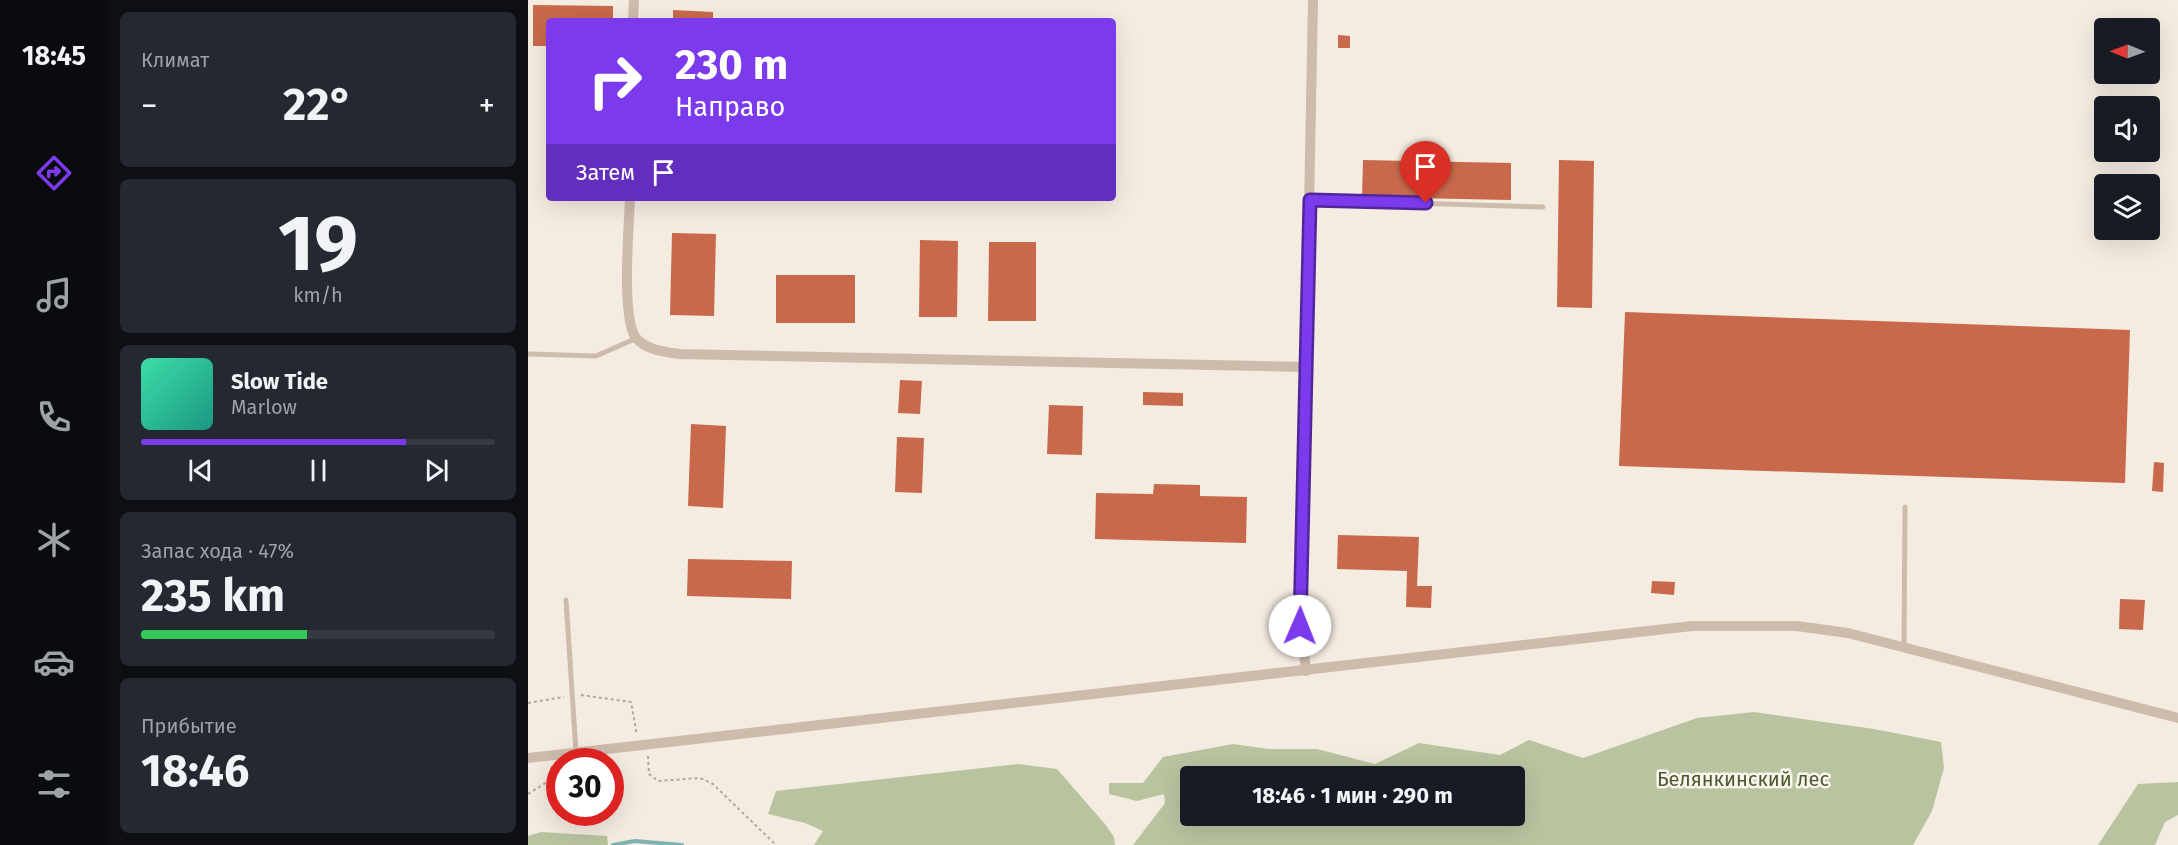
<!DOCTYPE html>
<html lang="ru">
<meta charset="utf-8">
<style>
:root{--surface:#171b24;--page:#242831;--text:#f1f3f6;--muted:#9ea1a6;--line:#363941;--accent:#7c3aed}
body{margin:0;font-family:"Fira Sans",sans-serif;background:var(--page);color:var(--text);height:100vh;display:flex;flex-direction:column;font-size:22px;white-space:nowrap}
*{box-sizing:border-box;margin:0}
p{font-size:20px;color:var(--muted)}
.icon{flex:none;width:33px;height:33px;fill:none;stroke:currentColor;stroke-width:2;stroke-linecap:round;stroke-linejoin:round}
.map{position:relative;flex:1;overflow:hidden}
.sheet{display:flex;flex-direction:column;gap:12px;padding:12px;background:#0d0f14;width:420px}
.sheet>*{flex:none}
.hud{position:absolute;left:18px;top:18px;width:570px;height:183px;border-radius:6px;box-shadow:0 6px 24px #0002;background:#7c3aed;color:#fff;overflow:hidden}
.needle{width:39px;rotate:271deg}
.fabs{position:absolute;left:1566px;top:18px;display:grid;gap:12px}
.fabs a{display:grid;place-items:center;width:66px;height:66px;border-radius:6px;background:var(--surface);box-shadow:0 6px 24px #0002;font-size:30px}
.speed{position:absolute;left:18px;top:748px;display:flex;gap:12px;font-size:30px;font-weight:700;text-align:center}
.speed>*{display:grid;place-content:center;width:78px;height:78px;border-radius:50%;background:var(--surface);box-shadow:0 6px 24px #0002;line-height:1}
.speed .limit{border:9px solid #d22;background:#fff;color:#111}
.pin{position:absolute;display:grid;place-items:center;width:51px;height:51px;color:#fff;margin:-62px -26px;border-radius:50% 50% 50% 0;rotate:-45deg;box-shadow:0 0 6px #0007}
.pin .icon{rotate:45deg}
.me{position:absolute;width:66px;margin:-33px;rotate:1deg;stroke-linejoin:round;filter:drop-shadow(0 0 4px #0008)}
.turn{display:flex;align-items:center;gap:21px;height:126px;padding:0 30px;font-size:27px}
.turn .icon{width:78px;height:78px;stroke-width:2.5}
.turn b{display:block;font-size:42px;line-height:51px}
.then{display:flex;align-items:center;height:57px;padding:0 30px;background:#0003;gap:12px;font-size:22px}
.big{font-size:45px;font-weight:700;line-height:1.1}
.sheet .tile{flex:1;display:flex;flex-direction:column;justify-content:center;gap:9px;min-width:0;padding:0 21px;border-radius:9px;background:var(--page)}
.sheet .dial{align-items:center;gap:0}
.dial b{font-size:78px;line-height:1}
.song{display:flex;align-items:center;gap:18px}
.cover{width:72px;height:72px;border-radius:9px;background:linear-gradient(135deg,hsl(160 70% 55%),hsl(170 70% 35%))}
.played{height:6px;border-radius:3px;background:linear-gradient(90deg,var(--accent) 75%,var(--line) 75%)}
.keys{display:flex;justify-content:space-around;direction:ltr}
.heat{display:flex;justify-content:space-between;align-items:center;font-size:33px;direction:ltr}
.charge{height:9px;border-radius:4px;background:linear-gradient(90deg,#34c759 47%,var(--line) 0)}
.trip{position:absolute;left:652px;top:766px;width:345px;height:60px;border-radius:6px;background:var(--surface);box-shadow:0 6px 24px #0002;font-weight:700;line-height:60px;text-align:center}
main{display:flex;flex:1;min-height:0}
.dock{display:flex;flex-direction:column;width:108px;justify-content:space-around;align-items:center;background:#090b0e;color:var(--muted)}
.dock .icon{width:42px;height:42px}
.dock .active{color:var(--accent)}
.dock b{font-size:27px;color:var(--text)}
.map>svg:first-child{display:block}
</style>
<main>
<nav class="dock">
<b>18:45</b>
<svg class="icon active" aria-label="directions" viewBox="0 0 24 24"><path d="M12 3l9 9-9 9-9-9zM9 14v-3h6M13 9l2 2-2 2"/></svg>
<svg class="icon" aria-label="music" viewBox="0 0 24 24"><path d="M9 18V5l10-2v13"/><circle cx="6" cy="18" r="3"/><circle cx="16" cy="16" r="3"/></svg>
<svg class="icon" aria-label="phone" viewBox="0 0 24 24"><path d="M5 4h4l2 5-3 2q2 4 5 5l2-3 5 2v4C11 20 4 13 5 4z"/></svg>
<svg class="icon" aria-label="climate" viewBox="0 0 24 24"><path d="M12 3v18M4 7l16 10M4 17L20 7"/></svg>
<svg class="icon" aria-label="car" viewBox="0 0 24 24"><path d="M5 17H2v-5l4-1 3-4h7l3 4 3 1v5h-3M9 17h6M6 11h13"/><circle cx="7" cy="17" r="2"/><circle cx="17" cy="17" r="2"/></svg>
<svg class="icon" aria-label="filters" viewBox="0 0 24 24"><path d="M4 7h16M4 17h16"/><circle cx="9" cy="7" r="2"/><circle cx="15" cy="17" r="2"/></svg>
</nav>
<section class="sheet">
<div class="tile"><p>Климат</p>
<div class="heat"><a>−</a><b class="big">22°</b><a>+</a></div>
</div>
<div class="tile dial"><b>19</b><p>km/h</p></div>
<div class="tile">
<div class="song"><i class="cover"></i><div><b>Slow Tide</b><p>Marlow</p></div></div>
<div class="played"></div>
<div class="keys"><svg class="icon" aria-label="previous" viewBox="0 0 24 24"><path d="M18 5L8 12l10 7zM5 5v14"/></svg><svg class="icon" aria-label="pause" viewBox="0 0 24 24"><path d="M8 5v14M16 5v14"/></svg><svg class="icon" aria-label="next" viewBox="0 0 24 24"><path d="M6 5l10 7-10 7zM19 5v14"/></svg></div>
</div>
<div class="tile"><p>Запас хода · 47%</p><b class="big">235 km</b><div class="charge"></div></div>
<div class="tile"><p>Прибытие</p><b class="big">18:46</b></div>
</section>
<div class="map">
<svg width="1650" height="845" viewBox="0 0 1650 845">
<rect width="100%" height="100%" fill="#f4ebe1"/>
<!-- green -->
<g fill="#b8c4a0" fill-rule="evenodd">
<path d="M1226 712 1346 729 1413 742 1416 768 1404 811 1385 845H605L637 803 636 794 609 801 581 794V783H615L635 757 705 744 741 749H789L847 764 891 743 972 755 1001 740 1055 758 1169 718ZM663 777H987V816H663Z"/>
<polygon points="490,764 529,769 577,824 586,837 587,845 286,845 295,831 277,823 240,814 248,791"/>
<polygon points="1650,782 1650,815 1637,822 1627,845 1570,845 1610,784"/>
<polygon points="13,832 79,836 80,845 0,845 0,836"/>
</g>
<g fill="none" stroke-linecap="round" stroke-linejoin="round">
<!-- stream -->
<polyline stroke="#7fb0b2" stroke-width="4" points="85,845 107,841 154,845"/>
</g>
<!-- building -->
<g fill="#c8694b">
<polygon points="5,5 85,6 85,21 21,21 21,46 5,46"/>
<polygon points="145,10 185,12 185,21 145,21"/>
<polygon points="810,35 822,36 822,48 810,48"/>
<polygon points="835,160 983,163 983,200 834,197"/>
<polygon points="1031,160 1066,161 1064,308 1029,307"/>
<polygon points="144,233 188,234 186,316 142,315"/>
<polygon points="392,240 430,241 429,317 391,317"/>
<polygon points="461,242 508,242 508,321 460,321"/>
<rect x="248" y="275" width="79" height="48"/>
<polygon points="1097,312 1602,330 1597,483 1091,466"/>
<polygon points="372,380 394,381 392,414 370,413"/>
<polygon points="615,392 655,393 655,406 615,405"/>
<polygon points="521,405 555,406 554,455 519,454"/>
<polygon points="163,424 198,426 195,508 160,506"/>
<polygon points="369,437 396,438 394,493 367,492"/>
<polygon points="1626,462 1636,463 1635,492 1624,491"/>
<polygon points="626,484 672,485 672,496 719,497 718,543 567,539 568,493 625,494"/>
<polygon points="810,535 891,537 889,586 904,586 903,608 878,607 879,571 809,569"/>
<polygon points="160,559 264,561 263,599 159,596"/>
<polygon points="1124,581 1147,582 1146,595 1123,593"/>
<polygon points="1592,599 1617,600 1615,630 1591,629"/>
</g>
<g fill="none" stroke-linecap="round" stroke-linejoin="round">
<!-- path -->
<g stroke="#b9a596" stroke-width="2" stroke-dasharray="3 3" stroke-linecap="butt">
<polyline points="53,695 103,702 109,735"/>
<polyline points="0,703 36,697"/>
<polyline points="120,756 121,774 130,781 172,778 185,784 248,845"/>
<polyline points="0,794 19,782 24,766"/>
</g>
<!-- service -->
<g stroke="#cdbbac" stroke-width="5">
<polyline points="782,200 1015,207"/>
<polyline points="0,354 68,356 109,338"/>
<polyline points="38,600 48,752"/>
<polyline points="1376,647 1377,507"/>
</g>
<!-- minor -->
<g stroke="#cdbbac" stroke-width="10">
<polyline points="105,21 106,0"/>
<path d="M102 198C101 226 93 318 108 338 118 350 138 352 151 354L777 367"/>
<polyline points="778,671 773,626 785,0"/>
<polyline points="0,758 1164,626 1269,626 1320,633 1650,718"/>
</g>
</g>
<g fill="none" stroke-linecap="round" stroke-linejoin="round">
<defs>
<polyline id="route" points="772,626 782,200 898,203"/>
</defs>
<!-- route casing -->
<use href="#route" stroke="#51269a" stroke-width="15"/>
<!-- route -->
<use href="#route" stroke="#7c3aed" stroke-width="10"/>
</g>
<g text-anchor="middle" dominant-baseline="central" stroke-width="5" stroke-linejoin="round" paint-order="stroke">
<!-- park labels -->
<g font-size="20" fill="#4a5a2e" stroke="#fbf5ee">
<text x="1215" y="779">Белянкинский лес</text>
</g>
</g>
</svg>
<div class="fabs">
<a><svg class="needle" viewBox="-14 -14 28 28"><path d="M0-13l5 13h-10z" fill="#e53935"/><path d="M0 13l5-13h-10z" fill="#9ea1a6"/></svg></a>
<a><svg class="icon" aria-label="sound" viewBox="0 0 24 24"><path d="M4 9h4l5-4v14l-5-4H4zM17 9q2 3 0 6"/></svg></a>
<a><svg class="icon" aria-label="layers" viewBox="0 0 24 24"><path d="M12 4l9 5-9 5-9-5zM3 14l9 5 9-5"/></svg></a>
</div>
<div class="speed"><div class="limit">30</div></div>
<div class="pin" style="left:898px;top:203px;background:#d93025"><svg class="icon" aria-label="arrive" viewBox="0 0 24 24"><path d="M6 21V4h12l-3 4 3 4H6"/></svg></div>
<svg class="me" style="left:772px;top:626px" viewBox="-20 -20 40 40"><circle r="19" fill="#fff"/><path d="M0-13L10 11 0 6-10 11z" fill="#7c3aed"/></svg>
<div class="trip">18:46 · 1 мин · 290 m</div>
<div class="hud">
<div class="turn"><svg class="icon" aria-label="right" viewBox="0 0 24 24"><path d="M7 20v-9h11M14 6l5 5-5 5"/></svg><div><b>230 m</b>Направо</div></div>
<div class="then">Затем<svg class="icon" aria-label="arrive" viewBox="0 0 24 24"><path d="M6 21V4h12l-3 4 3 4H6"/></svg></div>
</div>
</div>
</main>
